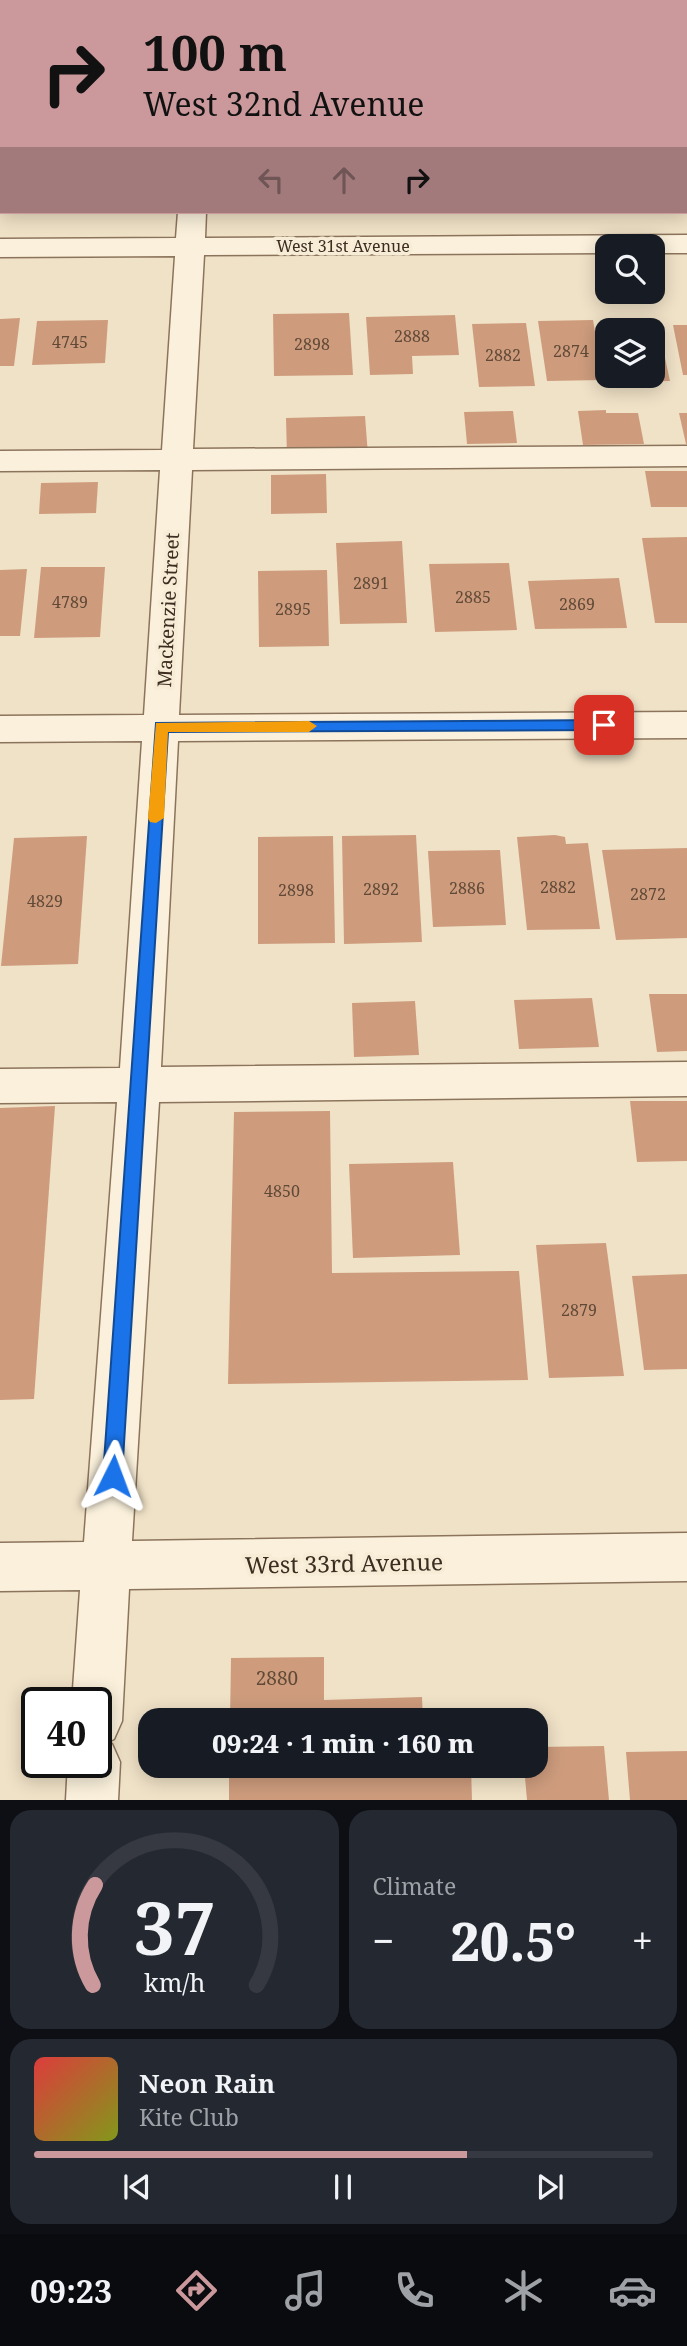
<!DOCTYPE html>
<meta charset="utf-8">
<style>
:root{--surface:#171b24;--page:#242831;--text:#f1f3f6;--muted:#9ea1a6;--line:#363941;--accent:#cb999c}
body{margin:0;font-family:"Noto Serif",serif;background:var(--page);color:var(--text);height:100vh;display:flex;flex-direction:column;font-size:26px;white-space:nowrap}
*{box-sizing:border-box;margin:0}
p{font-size:23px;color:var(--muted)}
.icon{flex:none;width:38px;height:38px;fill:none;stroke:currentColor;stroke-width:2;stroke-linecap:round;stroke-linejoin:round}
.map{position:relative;height:1800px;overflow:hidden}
.side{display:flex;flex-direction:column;gap:10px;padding:10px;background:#0d0f14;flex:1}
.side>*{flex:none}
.hud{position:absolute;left:0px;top:0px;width:688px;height:214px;box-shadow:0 4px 18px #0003;background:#cb999c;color:#111;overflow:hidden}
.fabs{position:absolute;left:595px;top:234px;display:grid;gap:14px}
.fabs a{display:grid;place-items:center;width:70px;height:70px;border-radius:14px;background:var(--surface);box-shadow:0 4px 18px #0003;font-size:35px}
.speed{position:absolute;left:21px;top:1687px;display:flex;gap:14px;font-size:35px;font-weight:700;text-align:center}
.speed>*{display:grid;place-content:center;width:91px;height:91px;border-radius:50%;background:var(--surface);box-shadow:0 4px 18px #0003;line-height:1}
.speed .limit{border:4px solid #111;border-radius:10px;background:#fff;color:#111}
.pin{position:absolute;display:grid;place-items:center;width:60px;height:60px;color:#fff;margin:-30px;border-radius:14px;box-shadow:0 4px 10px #0006}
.me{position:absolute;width:77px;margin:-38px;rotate:3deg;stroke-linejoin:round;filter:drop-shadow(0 0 5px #0008)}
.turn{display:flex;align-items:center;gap:24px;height:147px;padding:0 28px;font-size:32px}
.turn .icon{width:91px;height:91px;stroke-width:2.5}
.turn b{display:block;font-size:49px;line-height:60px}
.lanes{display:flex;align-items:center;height:66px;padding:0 28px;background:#0003;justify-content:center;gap:35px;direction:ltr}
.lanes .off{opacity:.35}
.big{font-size:52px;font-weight:800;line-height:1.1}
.side .tile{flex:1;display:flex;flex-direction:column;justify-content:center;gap:10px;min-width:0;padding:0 24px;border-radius:21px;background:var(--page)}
.side .dial{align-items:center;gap:0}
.dial svg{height:182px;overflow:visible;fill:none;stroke:var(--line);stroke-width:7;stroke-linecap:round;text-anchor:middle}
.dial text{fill:var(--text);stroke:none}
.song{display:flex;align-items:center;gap:21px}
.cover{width:84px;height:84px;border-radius:10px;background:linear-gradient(135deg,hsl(0 70% 55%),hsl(70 70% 35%))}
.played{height:7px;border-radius:4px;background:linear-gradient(90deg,var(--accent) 70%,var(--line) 70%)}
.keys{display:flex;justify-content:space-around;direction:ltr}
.heat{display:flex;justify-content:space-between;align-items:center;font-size:38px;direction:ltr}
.side .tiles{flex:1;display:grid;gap:10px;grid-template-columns:1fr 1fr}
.tile:last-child{grid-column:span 2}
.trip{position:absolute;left:138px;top:1708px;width:410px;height:70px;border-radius:21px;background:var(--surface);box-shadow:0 4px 18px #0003;font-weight:800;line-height:70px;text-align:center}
.dock{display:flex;height:112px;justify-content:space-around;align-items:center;background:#090b0e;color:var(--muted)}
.dock .icon{width:49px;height:49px}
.dock .active{color:var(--accent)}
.dock b{font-size:32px;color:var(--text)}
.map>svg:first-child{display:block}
</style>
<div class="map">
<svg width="687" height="1800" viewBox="0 0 687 1800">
<rect width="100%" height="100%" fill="#f0e2c7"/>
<!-- building -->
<g fill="#ce9c7d">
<polygon points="349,313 353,375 274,376 273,314"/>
<polygon points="455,315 459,355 412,356 413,374 370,375 366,317"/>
<polygon points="20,318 14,366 0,366 0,319"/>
<polygon points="108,320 105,363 32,365 37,321"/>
<polygon points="593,320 603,380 547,381 538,321"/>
<polygon points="657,321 670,381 614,382 613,376 653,376 653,331 605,331 603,322"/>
<polygon points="526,323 535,386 479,387 472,324"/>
<polygon points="673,325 687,325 687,375 683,375"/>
<polygon points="606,410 606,413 638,413 644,444 583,445 578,411"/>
<polygon points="513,411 517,443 467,444 464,412"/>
<polygon points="679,413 687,413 687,444 686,444"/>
<polygon points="365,416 368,455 287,457 286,418"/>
<polygon points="645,471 687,471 687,507 651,507"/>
<polygon points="326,474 327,513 271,514 271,475"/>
<polygon points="98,482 96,513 39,514 41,483"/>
<polygon points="687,537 687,623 655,623 642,538"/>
<polygon points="402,541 407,623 340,624 336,543"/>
<polygon points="509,563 517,630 435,632 429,564"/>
<polygon points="41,567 105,567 100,637 34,638"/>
<polygon points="27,569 20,636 0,636 0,570"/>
<polygon points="327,570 329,646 259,647 258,571"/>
<polygon points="619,578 627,628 535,629 528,581"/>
<polygon points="416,835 422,942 344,944 342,836"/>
<polygon points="555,835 565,837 566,844 588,843 600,929 527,930 517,837"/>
<polygon points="87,836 78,964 1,966 14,838"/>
<polygon points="333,836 335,943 258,944 258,837"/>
<polygon points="687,848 687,938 616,940 602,850"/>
<polygon points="500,850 506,925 433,927 428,851"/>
<polygon points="649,994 687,994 687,1051 657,1052"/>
<polygon points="592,998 599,1047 519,1049 514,1000"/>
<polygon points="415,1001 419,1055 354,1057 352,1003"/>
<polygon points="630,1101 687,1101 687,1161 637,1162"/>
<polygon points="55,1106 34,1399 0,1400 0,1108"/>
<polygon points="330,1111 332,1273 519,1271 528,1380 228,1384 234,1112"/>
<polygon points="453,1162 460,1255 353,1258 349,1164"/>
<polygon points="606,1243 624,1376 549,1378 536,1245"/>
<polygon points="687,1274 687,1369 644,1370 632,1276"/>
<polygon points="324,1657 324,1700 422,1697 423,1720 230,1720 231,1658"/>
<polygon points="604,1746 609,1800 527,1800 524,1766 536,1766 536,1747"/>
<polygon points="687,1751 687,1800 630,1800 626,1752"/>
<polygon points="229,1766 471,1766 472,1800 229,1800"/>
</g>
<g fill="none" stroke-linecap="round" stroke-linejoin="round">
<defs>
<g id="minor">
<rect x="195" y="0" width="24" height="2"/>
<rect x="686" y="60" width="1" height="16"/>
<rect x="0" y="64" width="2" height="16"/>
<polygon points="178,212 206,212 205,238 687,235 687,253 653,253 653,247 607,247 607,253 204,255 193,449 687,446 687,466 192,470 179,715 687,712 687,738 178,741 161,1067 687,1062 687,1096 159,1102 132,1541 687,1533 687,1581 129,1589 122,1721 114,1739 108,1742 112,1744 120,1762 118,1800 66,1800 68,1762 96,1762 96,1703 72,1703 80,1590 0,1591 0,1543 84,1542 117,1102 0,1103 0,1069 120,1068 142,741 0,742 0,716 144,715 160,470 0,471 0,451 162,450 175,256 0,257 0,239 176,238"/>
</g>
</defs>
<!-- minor casing -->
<use href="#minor" stroke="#8c745c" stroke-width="3"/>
<!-- minor -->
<use href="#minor" fill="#faf0db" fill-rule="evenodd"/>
</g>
<!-- route -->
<polygon fill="#1a73e8" stroke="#114b97" stroke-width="2" points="604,720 612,725 604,730 168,732 122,1476 119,1483 113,1486 106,1483 103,1476 156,723"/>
<!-- slow -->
<polygon fill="#f59e0b" points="309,721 317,726 309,732 168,732 164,818 156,823 150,822 148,818 156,723"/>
<g text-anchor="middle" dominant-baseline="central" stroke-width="7" stroke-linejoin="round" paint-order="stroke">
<!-- far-street labels -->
<g font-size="16" fill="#3c2d20" stroke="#f7edd7">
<text x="343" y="246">West 31st Avenue</text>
</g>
<!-- number labels -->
<g font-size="16" fill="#604937">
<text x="412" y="336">2888</text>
<text x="70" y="342">4745</text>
<text x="312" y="344">2898</text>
<text x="571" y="351">2874</text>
<text x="503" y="355">2882</text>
<text x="371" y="583">2891</text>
<text x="473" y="597">2885</text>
<text x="70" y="602">4789</text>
<text x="577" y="604">2869</text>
<text x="293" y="609">2895</text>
<text x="558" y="887">2882</text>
<text x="467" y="888">2886</text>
<text x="381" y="889">2892</text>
<text x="296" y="890">2898</text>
<text x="648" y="894">2872</text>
<text x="45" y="901">4829</text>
<text x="282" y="1191">4850</text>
<text x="579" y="1310">2879</text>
</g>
<!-- street labels -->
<g font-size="19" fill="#3c2d20" stroke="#f7edd7">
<text transform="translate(168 610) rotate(-87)">Mackenzie Street</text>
</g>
<!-- near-number labels -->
<g font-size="19" fill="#604937">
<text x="277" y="1678">2880</text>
</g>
<!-- near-street labels -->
<g font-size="23" fill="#3c2d20" stroke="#f7edd7">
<text transform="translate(344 1563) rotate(-1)">West 33rd Avenue</text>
</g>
</g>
</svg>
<div class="fabs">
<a><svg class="icon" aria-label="search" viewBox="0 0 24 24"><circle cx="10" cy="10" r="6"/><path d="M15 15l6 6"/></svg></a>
<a><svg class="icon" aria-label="layers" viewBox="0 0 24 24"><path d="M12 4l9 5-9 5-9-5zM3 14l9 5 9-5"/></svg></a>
</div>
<div class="speed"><div class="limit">40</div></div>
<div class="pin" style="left:604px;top:725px;background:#d93025"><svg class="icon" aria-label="arrive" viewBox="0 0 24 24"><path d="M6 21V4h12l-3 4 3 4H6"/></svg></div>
<svg class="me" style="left:113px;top:1476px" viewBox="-20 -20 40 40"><path d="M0-17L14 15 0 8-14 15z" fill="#1a73e8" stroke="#fff" stroke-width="4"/></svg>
<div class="trip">09:24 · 1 min · 160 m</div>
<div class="hud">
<div class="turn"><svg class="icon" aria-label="right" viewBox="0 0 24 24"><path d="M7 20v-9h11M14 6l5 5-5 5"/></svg><div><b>100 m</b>West 32nd Avenue</div></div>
<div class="lanes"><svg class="icon off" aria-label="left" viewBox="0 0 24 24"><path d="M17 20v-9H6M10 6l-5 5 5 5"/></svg><svg class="icon off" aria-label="ahead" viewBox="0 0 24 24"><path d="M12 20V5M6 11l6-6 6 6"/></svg><svg class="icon" aria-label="right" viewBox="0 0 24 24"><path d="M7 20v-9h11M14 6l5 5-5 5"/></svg></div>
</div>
</div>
<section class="side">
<div class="tiles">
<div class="tile dial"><svg viewBox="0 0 100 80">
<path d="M14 69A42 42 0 1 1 86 69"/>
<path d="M14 69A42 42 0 0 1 15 25" stroke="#cb999c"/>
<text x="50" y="56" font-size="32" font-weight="700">37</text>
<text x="50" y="72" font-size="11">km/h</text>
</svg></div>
<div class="tile"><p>Climate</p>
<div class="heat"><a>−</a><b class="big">20.5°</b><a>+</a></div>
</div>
<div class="tile">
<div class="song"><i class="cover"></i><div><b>Neon Rain</b><p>Kite Club</p></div></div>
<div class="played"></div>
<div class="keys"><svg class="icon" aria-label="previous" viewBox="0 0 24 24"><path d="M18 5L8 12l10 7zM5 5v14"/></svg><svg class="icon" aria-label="pause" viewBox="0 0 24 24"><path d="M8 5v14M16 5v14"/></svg><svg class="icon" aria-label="next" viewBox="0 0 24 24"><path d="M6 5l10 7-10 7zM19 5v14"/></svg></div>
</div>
</div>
</section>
<nav class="dock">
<b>09:23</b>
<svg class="icon active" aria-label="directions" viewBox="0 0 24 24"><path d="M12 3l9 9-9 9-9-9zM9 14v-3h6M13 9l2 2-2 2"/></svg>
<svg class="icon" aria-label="music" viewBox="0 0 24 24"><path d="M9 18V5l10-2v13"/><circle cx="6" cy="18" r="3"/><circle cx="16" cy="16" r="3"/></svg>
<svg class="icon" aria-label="phone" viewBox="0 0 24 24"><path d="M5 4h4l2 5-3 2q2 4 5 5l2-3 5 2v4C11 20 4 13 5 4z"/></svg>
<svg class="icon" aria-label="climate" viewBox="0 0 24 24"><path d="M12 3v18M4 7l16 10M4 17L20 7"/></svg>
<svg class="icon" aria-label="car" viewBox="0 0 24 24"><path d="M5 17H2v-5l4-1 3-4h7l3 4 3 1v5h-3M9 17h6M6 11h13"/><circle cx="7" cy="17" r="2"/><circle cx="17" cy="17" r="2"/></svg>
</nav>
